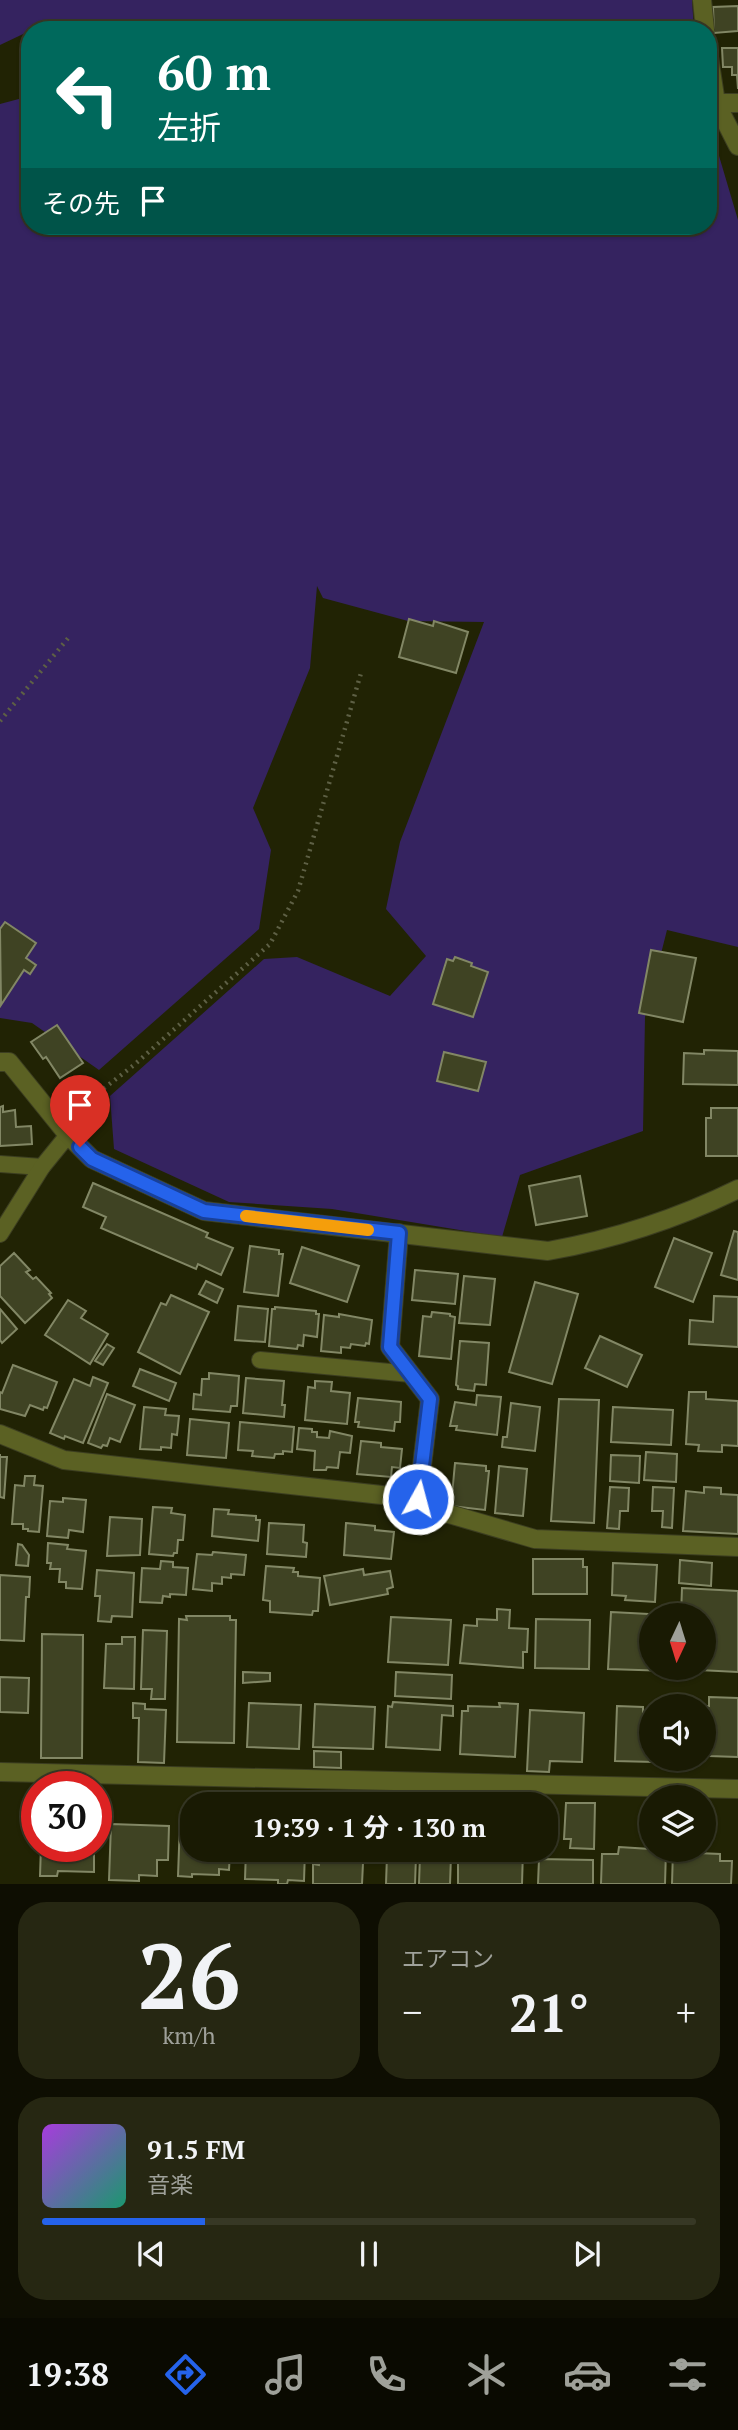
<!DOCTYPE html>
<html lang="ja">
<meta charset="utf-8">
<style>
:root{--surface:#191a03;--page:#262712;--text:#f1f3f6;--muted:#9fa19a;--line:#373825;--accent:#2563eb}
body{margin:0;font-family:"PT Serif","Noto Sans JP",serif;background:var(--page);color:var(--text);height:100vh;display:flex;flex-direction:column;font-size:26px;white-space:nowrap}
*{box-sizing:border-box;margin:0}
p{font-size:23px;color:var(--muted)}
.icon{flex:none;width:38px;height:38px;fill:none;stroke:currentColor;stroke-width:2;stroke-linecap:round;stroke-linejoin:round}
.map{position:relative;height:1884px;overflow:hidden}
.details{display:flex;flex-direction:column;gap:18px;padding:18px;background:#0e0e02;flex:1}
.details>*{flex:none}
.hud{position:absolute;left:21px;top:21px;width:696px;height:214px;border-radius:28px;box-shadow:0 2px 5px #0004,0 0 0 2px var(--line);background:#00695c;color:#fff;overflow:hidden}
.needle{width:46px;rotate:184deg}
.controls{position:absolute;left:639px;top:1603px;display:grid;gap:14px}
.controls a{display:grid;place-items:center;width:77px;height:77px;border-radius:50%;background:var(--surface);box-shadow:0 2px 5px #0004,0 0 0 2px var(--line);font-size:35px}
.speed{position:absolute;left:21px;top:1771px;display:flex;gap:14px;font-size:35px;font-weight:700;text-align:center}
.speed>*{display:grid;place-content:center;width:91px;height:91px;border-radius:50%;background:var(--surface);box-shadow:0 2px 5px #0004,0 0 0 2px var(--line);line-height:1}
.speed .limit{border:10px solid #d22;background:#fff;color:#111}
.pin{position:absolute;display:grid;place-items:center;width:60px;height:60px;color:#fff;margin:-72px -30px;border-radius:50% 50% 50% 0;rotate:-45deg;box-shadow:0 0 7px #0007}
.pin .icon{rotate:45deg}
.me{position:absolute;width:77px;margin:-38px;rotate:7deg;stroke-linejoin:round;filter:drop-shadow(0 0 5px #0008)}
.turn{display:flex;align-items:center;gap:24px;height:147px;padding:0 21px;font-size:32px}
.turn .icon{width:91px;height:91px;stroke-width:2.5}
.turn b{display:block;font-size:49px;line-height:60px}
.then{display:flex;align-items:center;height:66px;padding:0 21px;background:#0003;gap:14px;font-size:26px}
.big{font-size:52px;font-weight:700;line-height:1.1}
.details .tile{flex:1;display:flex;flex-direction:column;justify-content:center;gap:10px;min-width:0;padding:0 24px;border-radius:28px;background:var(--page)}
.details .dial{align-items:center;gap:0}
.dial b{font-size:91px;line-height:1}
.song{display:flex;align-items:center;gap:21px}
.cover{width:84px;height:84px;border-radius:10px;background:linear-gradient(135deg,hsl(280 70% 55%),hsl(160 70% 35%))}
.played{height:7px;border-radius:4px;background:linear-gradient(90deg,var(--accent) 25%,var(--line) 25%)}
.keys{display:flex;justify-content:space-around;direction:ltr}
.heat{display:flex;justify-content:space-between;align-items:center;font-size:38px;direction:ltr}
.details .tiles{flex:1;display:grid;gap:18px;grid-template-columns:1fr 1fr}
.tile:last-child{grid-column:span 2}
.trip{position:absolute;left:180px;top:1792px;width:378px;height:70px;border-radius:28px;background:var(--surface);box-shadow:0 2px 5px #0004,0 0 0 2px var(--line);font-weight:700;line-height:70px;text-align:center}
.tabs{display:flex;height:112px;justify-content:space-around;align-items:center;background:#0a0a01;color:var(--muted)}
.tabs .icon{width:49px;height:49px}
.tabs .selected{color:var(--accent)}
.tabs b{font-size:32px;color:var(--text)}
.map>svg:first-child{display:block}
</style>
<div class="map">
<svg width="738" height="1884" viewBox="0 0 738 1884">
<rect width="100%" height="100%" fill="#212304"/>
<!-- green -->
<g fill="#352360">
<polygon points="0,0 692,0 694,30 43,30 40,26 0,45"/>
<polygon points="30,96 30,226 709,226 709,122 738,220 738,947 667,930 645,1017 643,1131 520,1175 502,1237 332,1209 229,1202 114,1149 110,1096 264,959 297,957 390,996 426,956 386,909 400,842 484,622 408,621 323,598 317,586 310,668 253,808 271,850 259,929 99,1070 32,1023 0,1018 0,104"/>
</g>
<!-- building -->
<g fill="#3f4323" stroke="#828765" stroke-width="2">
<polygon points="738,6 738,31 714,33 713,7"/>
<polygon points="722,48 738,48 738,89 737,75 732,75 732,67 723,67"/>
<polygon points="409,619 433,626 434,621 468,632 456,673 399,657"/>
<polygon points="5,922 36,943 26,958 36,965 30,974 24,970 1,1005 0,929"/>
<polygon points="651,950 696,958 683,1022 639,1013"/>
<polygon points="455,957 472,963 471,966 488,972 473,1017 433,1004 447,959 453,961"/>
<polygon points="57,1025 83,1063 60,1078 46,1057 43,1059 31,1042"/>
<polygon points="704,1050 738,1051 738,1085 683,1084 684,1053 704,1054"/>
<polygon points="444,1052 486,1062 478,1091 437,1081"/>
<polygon points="3,1106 3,1112 15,1110 16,1127 31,1126 32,1144 0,1146 0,1107"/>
<polygon points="711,1108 738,1108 738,1156 706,1156 706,1118 711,1118"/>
<polygon points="580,1176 587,1216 536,1225 529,1186"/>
<polygon points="93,1183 208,1233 206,1237 233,1248 221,1275 198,1264 196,1269 101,1228 106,1217 83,1207"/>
<polygon points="734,1231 738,1232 738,1280 721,1275"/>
<polygon points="674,1238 712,1253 693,1302 655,1287"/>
<polygon points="250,1246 279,1250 279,1254 283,1254 278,1296 244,1292"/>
<polygon points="302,1247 359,1266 347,1302 290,1283"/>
<polygon points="14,1253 30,1270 26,1272 33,1279 36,1277 51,1293 49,1294 52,1298 25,1323 0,1296 0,1266"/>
<polygon points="415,1270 458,1274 455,1304 412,1300"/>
<polygon points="464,1276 495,1279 490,1325 459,1323"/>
<polygon points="206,1281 223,1289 217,1303 199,1294"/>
<polygon points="535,1282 578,1294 552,1384 509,1372"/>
<polygon points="171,1295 209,1312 180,1374 138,1352 161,1303 166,1305"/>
<polygon points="714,1296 738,1297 738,1347 689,1344 690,1320 713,1322"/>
<polygon points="68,1300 86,1311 81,1318 108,1334 90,1364 45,1335"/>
<polygon points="238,1306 268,1309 265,1342 235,1340"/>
<polygon points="275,1307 316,1311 316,1314 319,1314 317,1337 304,1335 303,1346 298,1345 297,1349 269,1346 272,1309 275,1309"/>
<polygon points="0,1309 17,1329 2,1343 0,1340"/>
<polygon points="432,1312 450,1314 450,1316 455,1317 451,1359 419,1356 423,1316 431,1317"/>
<polygon points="339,1314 372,1320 369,1344 366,1343 365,1346 351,1344 350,1348 341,1347 341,1353 321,1351 324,1315 339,1317"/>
<polygon points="600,1336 642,1355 627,1387 585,1368"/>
<polygon points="460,1341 489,1343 486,1385 475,1384 474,1391 458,1389 458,1386 456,1385"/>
<polygon points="107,1344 114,1348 103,1365 95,1361"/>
<polygon points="13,1365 57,1382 47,1408 44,1407 43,1410 30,1405 25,1416 0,1409 0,1392 2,1393"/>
<polygon points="140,1369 176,1383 169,1401 133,1386"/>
<polygon points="209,1373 239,1376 237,1406 231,1406 230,1412 193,1409 194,1394 201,1395 202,1379 209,1379"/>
<polygon points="93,1377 108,1383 83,1443 65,1436 64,1439 50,1433 74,1379 90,1386"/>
<polygon points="246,1378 284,1381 282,1405 285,1405 284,1417 243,1413"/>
<polygon points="315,1381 332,1382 331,1391 350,1393 347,1424 305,1420 308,1387 315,1388"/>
<polygon points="689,1392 706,1392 706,1399 738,1401 738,1446 722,1445 722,1452 698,1451 699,1445 686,1444"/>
<polygon points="107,1394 135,1405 120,1442 110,1438 107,1446 103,1445 101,1448 88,1443"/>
<polygon points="477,1395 501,1397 497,1435 456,1430 457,1426 450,1426 455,1402 476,1405"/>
<polygon points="358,1398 401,1402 400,1422 395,1422 394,1431 358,1427 359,1422 355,1422"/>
<polygon points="559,1399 599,1400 594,1523 551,1521"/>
<polygon points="511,1403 540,1407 535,1451 502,1447 503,1437 507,1437"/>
<polygon points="144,1407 166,1409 165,1415 179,1416 177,1435 172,1434 171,1448 161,1447 161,1450 140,1449"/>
<polygon points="613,1407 673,1410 671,1445 611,1442"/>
<polygon points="190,1419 229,1423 226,1458 187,1455"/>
<polygon points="240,1422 294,1427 292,1452 283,1451 283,1454 275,1454 274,1458 252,1456 253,1451 238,1450"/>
<polygon points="299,1428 312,1429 312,1432 317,1432 317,1437 329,1438 330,1431 352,1436 350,1453 340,1452 338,1468 327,1467 326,1470 314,1470 315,1451 297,1449"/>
<polygon points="361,1441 381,1443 381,1447 402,1449 400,1468 392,1467 391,1477 357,1474"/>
<polygon points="646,1452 677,1454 676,1482 644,1480"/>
<polygon points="0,1454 0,1457 7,1457 4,1498 0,1497"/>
<polygon points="611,1455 640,1456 639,1483 610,1481"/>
<polygon points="455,1463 486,1466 486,1471 489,1471 485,1510 451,1506"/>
<polygon points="499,1466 527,1469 523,1516 495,1513"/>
<polygon points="25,1476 35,1476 34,1485 43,1486 39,1532 28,1531 28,1529 23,1529 23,1524 12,1524 15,1485 24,1486"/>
<polygon points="610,1487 629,1488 628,1511 620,1511 619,1529 607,1528"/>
<polygon points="653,1487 674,1488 672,1528 662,1527 663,1511 652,1511"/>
<polygon points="704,1487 721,1488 721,1494 738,1495 738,1534 683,1531 686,1491 704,1493"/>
<polygon points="63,1498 86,1500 83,1532 69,1530 68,1538 47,1536 50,1501 63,1502"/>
<polygon points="153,1507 172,1508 171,1513 185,1515 183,1540 178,1540 177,1553 174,1553 173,1556 149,1554"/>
<polygon points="214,1509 229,1510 228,1514 256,1516 256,1520 260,1520 258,1541 212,1536"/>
<polygon points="110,1517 142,1519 140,1555 107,1556"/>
<polygon points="269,1523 304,1525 303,1542 307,1543 306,1557 267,1554"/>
<polygon points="346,1523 375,1526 375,1530 394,1532 391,1559 344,1555"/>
<polygon points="48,1543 68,1545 67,1549 86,1551 82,1589 66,1588 66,1582 59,1582 60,1569 50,1569 51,1563 47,1563"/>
<polygon points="18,1544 22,1545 29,1555 28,1566 16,1565"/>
<polygon points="213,1552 246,1555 244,1575 231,1574 231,1578 222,1577 222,1584 212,1583 212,1591 193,1589 197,1554 212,1555"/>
<polygon points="533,1559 583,1559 583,1567 587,1567 587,1594 533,1594"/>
<polygon points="680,1560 712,1563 711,1586 679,1583"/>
<polygon points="161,1561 173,1562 173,1567 188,1568 186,1595 170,1594 170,1597 163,1596 162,1603 140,1602 142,1568 160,1569"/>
<polygon points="613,1563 657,1565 655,1602 625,1600 626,1596 612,1595"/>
<polygon points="266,1566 294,1568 293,1572 298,1572 298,1576 320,1578 318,1611 313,1611 312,1615 270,1612 270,1601 263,1600"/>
<polygon points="363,1569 364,1575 390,1571 393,1587 387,1589 388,1594 330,1605 324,1576"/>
<polygon points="97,1570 134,1573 132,1617 112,1616 111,1622 98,1621 100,1596 95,1596"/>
<polygon points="0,1575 30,1577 29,1597 26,1597 24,1641 0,1640"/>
<polygon points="682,1588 738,1591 738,1672 679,1669 704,1668 704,1615 681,1615"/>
<polygon points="497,1609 510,1610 509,1628 528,1629 527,1652 523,1652 523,1668 460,1663 464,1625 477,1626 477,1619 497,1620"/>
<polygon points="611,1612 668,1615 651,1615 651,1668 669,1668 669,1671 608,1669"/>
<polygon points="186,1616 230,1616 230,1620 236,1620 234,1743 177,1742 179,1619 187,1620"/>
<polygon points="391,1617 451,1620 448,1665 388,1662"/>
<polygon points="536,1619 590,1620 589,1669 535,1668"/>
<polygon points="143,1630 167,1631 165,1699 151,1699 152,1689 141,1689"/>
<polygon points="42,1634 83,1635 82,1758 41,1758"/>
<polygon points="122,1637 135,1637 134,1689 104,1688 106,1644 122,1644"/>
<polygon points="243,1672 270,1673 270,1681 243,1683"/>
<polygon points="396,1672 452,1675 451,1699 395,1696"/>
<polygon points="0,1677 29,1678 28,1713 0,1712"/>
<polygon points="709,1697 738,1698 738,1757 709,1756 709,1748 704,1748 704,1706 675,1706 709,1706"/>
<polygon points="393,1702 453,1706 453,1716 442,1715 440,1750 386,1747 388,1706 392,1707"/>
<polygon points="133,1703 145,1704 145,1709 166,1710 164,1763 138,1762 139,1718 133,1718"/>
<polygon points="249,1703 301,1705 299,1749 247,1747"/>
<polygon points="499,1703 518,1704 515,1757 460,1754 462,1711 468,1711 468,1706 500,1707"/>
<polygon points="315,1704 375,1707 373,1749 313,1747"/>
<polygon points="617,1706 643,1707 643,1712 651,1712 651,1759 654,1759 654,1762 615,1761"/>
<polygon points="530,1710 584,1713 582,1762 550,1761 549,1772 527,1771"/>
<polygon points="314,1751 341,1752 341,1768 314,1767"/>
<polygon points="438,1796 452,1797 452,1804 437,1804"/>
<polygon points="566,1803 595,1803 594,1849 570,1848 571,1839 564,1839"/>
<polygon points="180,1821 192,1822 192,1850 230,1850 229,1870 219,1869 219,1875 192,1874 192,1877 178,1876"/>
<polygon points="111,1824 169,1826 168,1860 157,1860 157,1876 139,1875 139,1881 109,1880"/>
<polygon points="41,1846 94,1846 94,1872 58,1871 57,1876 40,1876"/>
<polygon points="619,1847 666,1850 665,1884 601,1884 602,1854 618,1854"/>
<polygon points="246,1850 305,1850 304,1881 288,1880 287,1884 278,1884 278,1880 245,1879"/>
<polygon points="320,1850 371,1850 371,1863 363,1863 362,1884 313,1884 313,1864 319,1865"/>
<polygon points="458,1850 523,1850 522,1884 458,1884"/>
<polygon points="673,1850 698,1850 698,1853 720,1854 720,1861 732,1861 731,1884 672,1884"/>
<polygon points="387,1855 416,1856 415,1884 386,1884"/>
<polygon points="420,1855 451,1856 450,1884 419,1884"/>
<polygon points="539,1859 593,1860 593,1884 538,1884"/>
</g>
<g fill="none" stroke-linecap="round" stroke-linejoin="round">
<defs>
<g id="service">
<polyline points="0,1164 42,1167"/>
<polyline points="0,1234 42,1167 68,1135"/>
<polyline points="260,1360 411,1374"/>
</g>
<g id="minor">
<polyline points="702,0 705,30"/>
<polyline points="709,57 716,103 738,146"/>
<polyline points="716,103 738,103"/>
<path d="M0 1062H9L68 1135 92 1159 204 1211 548 1251C615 1239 677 1219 738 1189"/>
<polyline points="399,1233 390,1347 430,1399 418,1499"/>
<polyline points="0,1434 64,1460 418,1499 432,1509 535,1539 738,1547"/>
<polyline points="0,1772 738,1789"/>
</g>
</defs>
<!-- service casing -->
<use href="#service" stroke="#3c3e21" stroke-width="18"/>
<!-- minor casing -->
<use href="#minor" stroke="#3c3e21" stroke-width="20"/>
<!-- path -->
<g stroke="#5e6045" stroke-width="4.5" stroke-dasharray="2 5" stroke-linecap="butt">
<polyline points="0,721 69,637"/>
<polyline points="76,1110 134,1065 270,944 298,891 361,673"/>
</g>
<!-- service -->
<use href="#service" stroke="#5b6123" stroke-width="16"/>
<!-- minor -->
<use href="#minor" stroke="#5b6123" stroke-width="18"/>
</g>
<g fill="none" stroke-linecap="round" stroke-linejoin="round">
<defs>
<polyline id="route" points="80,1147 92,1159 204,1211 399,1233 390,1347 430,1399 418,1499"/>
</defs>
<!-- route casing -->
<use href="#route" stroke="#184099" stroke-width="18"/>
<!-- route -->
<use href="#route" stroke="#2563eb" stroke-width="12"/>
<!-- slow -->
<polyline stroke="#f59e0b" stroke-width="12" points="246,1216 368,1230"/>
</g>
</svg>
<div class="controls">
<a><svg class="needle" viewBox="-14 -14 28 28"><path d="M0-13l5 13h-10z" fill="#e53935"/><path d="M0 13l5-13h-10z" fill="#9fa19a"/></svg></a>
<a><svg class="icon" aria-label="sound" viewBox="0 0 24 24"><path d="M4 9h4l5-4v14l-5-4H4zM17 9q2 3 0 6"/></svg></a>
<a><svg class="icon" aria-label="layers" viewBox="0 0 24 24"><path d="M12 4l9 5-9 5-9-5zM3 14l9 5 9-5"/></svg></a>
</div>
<div class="speed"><div class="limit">30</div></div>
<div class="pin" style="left:80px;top:1147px;background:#d93025"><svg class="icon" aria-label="arrive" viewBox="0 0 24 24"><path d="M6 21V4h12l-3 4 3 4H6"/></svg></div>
<svg class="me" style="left:418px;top:1499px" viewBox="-20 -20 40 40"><circle r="17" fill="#2563eb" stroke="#fff" stroke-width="3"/><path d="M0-11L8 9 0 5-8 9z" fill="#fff"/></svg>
<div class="trip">19:39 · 1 分 · 130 m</div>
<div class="hud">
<div class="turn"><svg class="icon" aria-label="left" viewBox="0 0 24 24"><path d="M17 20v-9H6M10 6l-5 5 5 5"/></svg><div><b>60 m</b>左折</div></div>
<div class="then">その先<svg class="icon" aria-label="arrive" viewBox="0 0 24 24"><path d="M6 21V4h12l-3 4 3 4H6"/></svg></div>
</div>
</div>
<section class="details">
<div class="tiles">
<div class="tile dial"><b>26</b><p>km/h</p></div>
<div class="tile"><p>エアコン</p>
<div class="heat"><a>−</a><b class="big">21°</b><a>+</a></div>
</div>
<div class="tile">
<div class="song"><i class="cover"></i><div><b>91.5 FM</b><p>音楽</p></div></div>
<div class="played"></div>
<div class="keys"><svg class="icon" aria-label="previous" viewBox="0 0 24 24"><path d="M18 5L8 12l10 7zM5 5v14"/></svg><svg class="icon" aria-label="pause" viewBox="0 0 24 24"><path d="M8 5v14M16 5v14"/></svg><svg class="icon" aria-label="next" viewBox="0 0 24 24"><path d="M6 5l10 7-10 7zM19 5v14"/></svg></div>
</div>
</div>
</section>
<nav class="tabs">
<b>19:38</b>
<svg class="icon selected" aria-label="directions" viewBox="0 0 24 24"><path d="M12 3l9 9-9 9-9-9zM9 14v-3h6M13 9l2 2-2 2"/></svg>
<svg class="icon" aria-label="music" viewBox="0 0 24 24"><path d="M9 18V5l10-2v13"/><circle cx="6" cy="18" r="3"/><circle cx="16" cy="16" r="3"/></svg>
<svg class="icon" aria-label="phone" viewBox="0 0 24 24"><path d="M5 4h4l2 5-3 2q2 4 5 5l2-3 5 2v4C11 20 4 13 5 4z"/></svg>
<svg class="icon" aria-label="climate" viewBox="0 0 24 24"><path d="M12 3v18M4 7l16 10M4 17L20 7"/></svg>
<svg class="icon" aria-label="car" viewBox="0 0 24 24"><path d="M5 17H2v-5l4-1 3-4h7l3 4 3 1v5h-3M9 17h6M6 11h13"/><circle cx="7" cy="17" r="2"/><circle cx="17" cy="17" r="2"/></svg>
<svg class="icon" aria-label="filters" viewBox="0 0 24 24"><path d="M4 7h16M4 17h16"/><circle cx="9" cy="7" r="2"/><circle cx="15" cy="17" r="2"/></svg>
</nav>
